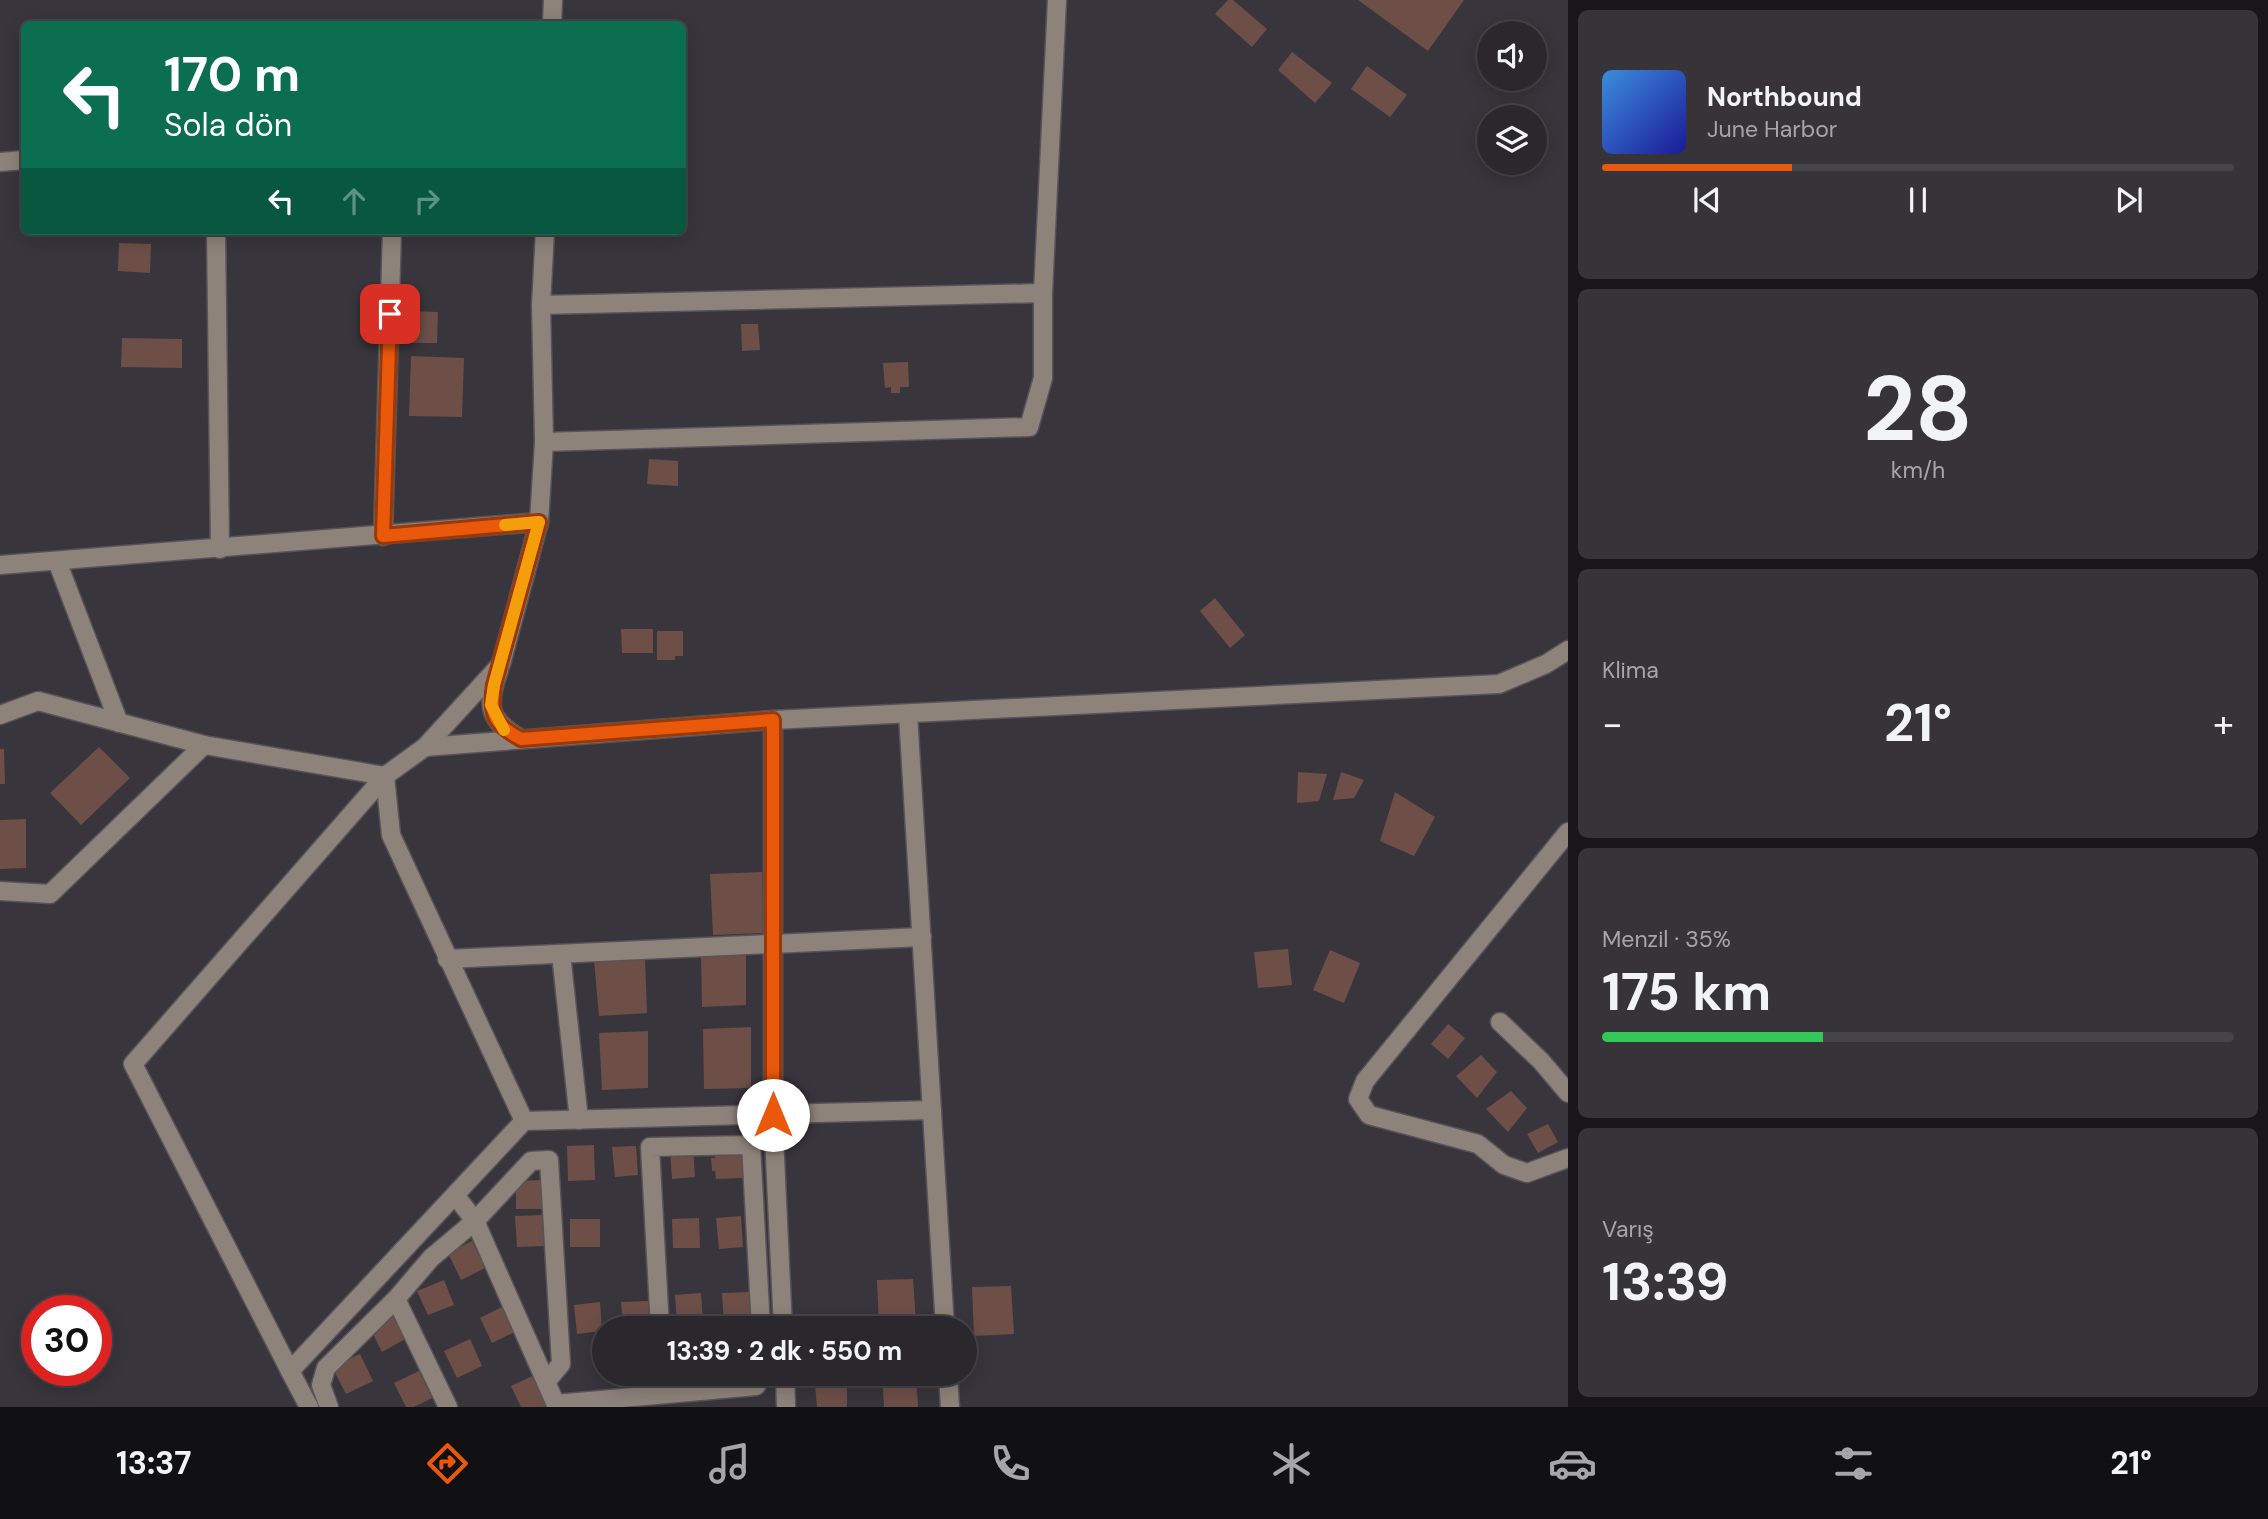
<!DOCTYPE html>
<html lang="tr">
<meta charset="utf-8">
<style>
:root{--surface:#2b282d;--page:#373439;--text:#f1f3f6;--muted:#a6a6aa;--line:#474449;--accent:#ea580c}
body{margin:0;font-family:"DM Sans",sans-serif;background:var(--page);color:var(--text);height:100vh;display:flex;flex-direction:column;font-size:26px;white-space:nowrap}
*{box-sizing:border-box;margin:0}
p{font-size:23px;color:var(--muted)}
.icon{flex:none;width:38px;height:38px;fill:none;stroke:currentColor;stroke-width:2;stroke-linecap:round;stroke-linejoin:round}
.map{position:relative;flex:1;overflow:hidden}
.drawer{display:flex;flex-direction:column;gap:10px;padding:10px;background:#181619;width:700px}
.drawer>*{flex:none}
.hud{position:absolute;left:21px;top:21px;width:665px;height:214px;border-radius:10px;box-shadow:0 4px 18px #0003,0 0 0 2px var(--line);background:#0b6e4f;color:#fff;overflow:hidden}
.buttons{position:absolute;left:1477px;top:21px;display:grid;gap:14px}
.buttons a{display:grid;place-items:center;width:70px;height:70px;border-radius:50%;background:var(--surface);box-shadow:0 4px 18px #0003,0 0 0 2px var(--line);font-size:35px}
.speed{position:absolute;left:21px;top:1295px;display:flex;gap:14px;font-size:35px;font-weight:700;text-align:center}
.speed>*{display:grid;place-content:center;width:91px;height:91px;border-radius:50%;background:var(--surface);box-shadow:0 4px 18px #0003,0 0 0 2px var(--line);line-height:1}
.speed .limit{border:10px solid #d22;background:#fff;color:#111}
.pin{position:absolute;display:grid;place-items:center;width:60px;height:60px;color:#fff;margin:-30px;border-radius:14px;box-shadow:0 4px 10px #0006}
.me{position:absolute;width:77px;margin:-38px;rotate:0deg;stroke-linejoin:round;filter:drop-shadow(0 0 5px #0008)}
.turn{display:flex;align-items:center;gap:24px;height:147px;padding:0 28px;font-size:32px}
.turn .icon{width:91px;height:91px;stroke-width:2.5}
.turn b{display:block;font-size:49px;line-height:60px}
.lanes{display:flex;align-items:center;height:66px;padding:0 28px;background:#0003;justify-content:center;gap:35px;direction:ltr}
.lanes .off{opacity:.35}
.big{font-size:52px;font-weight:700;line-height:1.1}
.drawer .tile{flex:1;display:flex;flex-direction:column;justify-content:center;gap:10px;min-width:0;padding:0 24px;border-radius:10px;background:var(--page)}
.drawer .dial{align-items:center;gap:0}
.dial b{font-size:91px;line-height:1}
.song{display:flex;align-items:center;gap:21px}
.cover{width:84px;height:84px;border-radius:10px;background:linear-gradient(135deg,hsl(210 70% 55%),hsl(240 70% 35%))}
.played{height:7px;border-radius:4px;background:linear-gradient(90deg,var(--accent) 30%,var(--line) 30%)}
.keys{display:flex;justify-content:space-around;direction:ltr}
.heat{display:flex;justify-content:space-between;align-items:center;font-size:38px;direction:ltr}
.charge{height:10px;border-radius:5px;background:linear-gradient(90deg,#34c759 35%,var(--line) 0)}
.trip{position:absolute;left:592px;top:1316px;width:385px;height:70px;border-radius:35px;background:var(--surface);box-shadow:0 4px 18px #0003,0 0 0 2px var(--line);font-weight:700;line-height:70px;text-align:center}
.tabs{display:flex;height:112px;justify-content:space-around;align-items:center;background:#111012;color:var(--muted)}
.tabs .icon{width:49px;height:49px}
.tabs .active{color:var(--accent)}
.tabs b{font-size:32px;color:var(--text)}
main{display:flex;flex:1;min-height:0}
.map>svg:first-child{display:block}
</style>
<main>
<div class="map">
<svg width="1568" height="1407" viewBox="0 0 1568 1407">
<rect width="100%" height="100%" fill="#39353c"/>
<!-- building -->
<g fill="#6d4f48">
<polygon points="1228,0 1233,0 1267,29 1252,47 1215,14"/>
<polygon points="1358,0 1464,0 1428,51"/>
<polygon points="1292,52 1332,83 1315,103 1278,70"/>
<polygon points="1367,66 1407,95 1390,117 1351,89"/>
<polygon points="119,243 151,244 150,273 118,271"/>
<polygon points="410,311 438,312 437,343 410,343"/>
<polygon points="741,324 758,324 760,350 742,351"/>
<polygon points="122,338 182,339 182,368 121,367"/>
<polygon points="411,356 464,358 462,417 409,416"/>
<polygon points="908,362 909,387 900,387 900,393 891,393 891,387 885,388 883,363"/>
<polygon points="649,459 678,461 678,486 647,484"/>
<polygon points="1215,598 1245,635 1230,648 1200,611"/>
<polygon points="621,629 653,629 653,653 622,653"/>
<polygon points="657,631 683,631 683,656 675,656 675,660 657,660"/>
<polygon points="99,747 130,778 81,825 50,793"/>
<polygon points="0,749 4,749 5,784 0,784"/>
<polygon points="1298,772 1327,774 1319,801 1297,803"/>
<polygon points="1341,772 1364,780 1354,798 1333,800"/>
<polygon points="1395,792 1435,817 1414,856 1380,841"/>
<polygon points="26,819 26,868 0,869 0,820"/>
<polygon points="762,872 763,933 713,935 710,874"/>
<polygon points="1288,949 1292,985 1258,988 1254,952"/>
<polygon points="1330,950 1360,963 1344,1003 1313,990"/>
<polygon points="746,952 746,1005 702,1007 701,953"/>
<polygon points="645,958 647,1013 599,1016 594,960"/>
<polygon points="1448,1024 1465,1038 1448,1059 1431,1044"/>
<polygon points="751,1027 751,1088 704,1089 703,1029"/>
<polygon points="648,1031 648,1088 602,1090 599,1033"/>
<polygon points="1481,1055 1497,1072 1477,1098 1456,1076"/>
<polygon points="1511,1091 1527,1108 1508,1132 1486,1109"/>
<polygon points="1548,1124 1558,1142 1538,1153 1527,1134"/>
<polygon points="594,1145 595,1180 568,1181 567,1146"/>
<polygon points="636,1146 638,1175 615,1177 612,1147"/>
<polygon points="693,1147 695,1177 672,1179 670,1149"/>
<polygon points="733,1152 733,1155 742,1154 743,1178 716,1179 715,1171 712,1171 711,1158 715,1158 715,1153"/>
<polygon points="542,1180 543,1209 516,1209 516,1181"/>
<polygon points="542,1215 544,1246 517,1247 515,1216"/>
<polygon points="741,1216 743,1247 719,1249 716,1218"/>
<polygon points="699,1218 700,1248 673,1248 672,1219"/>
<rect x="570" y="1219" width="30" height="28"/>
<polygon points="472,1241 485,1268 461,1280 448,1253"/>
<polygon points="913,1279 916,1322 879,1326 877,1280"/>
<polygon points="444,1280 454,1305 428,1315 417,1291"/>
<polygon points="1011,1286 1014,1334 974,1336 972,1287"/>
<polygon points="749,1292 751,1324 724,1325 722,1293"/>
<polygon points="701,1293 703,1323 677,1324 675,1295"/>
<polygon points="648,1301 650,1328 623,1328 621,1302"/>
<polygon points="600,1302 602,1331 577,1334 574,1305"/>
<polygon points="506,1305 519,1330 492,1343 480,1318"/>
<polygon points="393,1313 407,1338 382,1352 369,1326"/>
<polygon points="470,1339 482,1366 457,1378 444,1351"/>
<polygon points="360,1354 373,1381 346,1394 332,1367"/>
<polygon points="419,1371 432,1398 414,1407 406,1407 394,1383"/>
<polygon points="539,1373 551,1407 521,1407 511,1386"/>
<polygon points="814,1374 847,1374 847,1407 817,1407"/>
<polygon points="882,1374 916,1374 918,1407 884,1407"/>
</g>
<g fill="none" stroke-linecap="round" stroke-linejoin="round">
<defs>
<g id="minor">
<polyline points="552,24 553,0"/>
<polyline points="0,162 24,160"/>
<polyline points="216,231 220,549"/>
<polyline points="541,305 1043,293"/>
<polyline points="544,442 1029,427 1043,378 1043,293 1057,0"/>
<polyline points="383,536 392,231"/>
<polyline points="57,561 119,723"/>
<polyline points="0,565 539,522"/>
<path d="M499 670C486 706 488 720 521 739"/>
<polyline points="908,714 945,1328"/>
<polyline points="0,715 38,701 204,745 385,776 425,747 501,664 539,522 544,442 541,305 545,231"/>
<polyline points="773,720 773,1115 783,1328"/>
<polyline points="425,747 773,720 1499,684 1546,664 1568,650"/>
<polyline points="385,776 133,1064 290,1371 524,1121 932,1110"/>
<polyline points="385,776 391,835 524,1121"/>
<polyline points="1568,832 1365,1081 1358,1099 1369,1115 1478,1144 1504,1165 1527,1173 1568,1158"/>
<polyline points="0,891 50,894 204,745"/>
<polyline points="561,954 579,1120"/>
<polyline points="447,959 922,937"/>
<polyline points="1500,1022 1541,1061 1568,1093"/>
<polyline points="455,1195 475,1221 557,1407"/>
<polyline points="396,1299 448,1407"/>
<polyline points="660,1328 650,1147 751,1145 761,1328"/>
<polyline points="290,1371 309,1407"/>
<polyline points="662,1374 663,1394"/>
<polyline points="785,1374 786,1407"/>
<polyline points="948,1374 950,1407"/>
<polyline points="556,1404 756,1386 763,1374"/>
<polyline points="329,1407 321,1385 326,1368 396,1299 431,1258 475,1221 531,1161 549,1160 561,1364 546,1382"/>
</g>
</defs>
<!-- minor casing -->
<use href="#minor" stroke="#575359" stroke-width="21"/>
<!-- minor -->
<use href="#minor" stroke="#8e837a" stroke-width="18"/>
</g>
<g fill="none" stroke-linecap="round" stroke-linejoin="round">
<defs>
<path id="route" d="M390 314 383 536 539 522 494 685C489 715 495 725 521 739L773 720V1115"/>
</defs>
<!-- route casing -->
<use href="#route" stroke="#983908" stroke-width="18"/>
<!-- route -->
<use href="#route" stroke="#ea580c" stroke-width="12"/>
<!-- slow -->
<polyline stroke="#f59e0b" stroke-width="12" points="504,730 491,705 494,685 539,522 505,525"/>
</g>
</svg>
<div class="buttons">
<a><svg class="icon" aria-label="sound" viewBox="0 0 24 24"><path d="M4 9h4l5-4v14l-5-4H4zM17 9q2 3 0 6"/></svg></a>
<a><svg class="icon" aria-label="layers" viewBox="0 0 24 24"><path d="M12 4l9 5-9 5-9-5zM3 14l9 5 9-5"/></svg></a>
</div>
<div class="speed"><div class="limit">30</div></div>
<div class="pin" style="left:390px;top:314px;background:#d93025"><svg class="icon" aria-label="arrive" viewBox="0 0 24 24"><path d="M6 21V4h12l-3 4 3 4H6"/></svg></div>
<svg class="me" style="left:773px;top:1115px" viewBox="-20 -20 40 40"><circle r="19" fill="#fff"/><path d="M0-13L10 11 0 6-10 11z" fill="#ea580c"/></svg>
<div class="trip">13:39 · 2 dk · 550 m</div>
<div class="hud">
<div class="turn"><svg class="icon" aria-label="left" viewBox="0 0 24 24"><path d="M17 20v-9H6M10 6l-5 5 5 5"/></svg><div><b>170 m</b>Sola dön</div></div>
<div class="lanes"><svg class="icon" aria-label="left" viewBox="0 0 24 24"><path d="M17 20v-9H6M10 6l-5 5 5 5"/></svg><svg class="icon off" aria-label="ahead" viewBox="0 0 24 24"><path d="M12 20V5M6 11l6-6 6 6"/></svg><svg class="icon off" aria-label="right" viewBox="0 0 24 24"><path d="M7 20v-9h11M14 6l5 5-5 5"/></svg></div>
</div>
</div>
<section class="drawer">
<div class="tile">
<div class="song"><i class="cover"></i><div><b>Northbound</b><p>June Harbor</p></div></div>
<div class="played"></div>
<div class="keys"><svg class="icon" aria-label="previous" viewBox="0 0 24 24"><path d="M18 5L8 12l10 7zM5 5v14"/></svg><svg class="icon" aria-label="pause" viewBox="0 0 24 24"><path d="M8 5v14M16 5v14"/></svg><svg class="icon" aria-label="next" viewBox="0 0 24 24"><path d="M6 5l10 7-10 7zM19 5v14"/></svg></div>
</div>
<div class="tile dial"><b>28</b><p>km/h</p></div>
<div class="tile"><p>Klima</p>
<div class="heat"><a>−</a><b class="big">21°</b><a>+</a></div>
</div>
<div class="tile"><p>Menzil · 35%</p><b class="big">175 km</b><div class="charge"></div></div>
<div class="tile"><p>Varış</p><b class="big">13:39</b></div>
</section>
</main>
<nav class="tabs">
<b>13:37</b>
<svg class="icon active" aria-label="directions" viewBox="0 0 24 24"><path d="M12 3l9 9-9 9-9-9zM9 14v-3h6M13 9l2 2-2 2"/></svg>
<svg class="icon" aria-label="music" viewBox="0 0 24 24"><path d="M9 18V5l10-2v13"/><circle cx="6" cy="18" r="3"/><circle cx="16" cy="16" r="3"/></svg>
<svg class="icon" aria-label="phone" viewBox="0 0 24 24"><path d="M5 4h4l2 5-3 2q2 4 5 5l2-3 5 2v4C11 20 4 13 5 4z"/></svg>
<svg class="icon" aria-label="climate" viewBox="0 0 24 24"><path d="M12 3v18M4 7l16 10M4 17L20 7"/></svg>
<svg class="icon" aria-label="car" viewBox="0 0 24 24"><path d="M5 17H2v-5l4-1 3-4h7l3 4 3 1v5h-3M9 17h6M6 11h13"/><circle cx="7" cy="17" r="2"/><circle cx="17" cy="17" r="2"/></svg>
<svg class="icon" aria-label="filters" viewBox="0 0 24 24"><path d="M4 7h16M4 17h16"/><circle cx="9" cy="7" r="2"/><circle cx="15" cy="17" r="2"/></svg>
<b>21°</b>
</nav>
